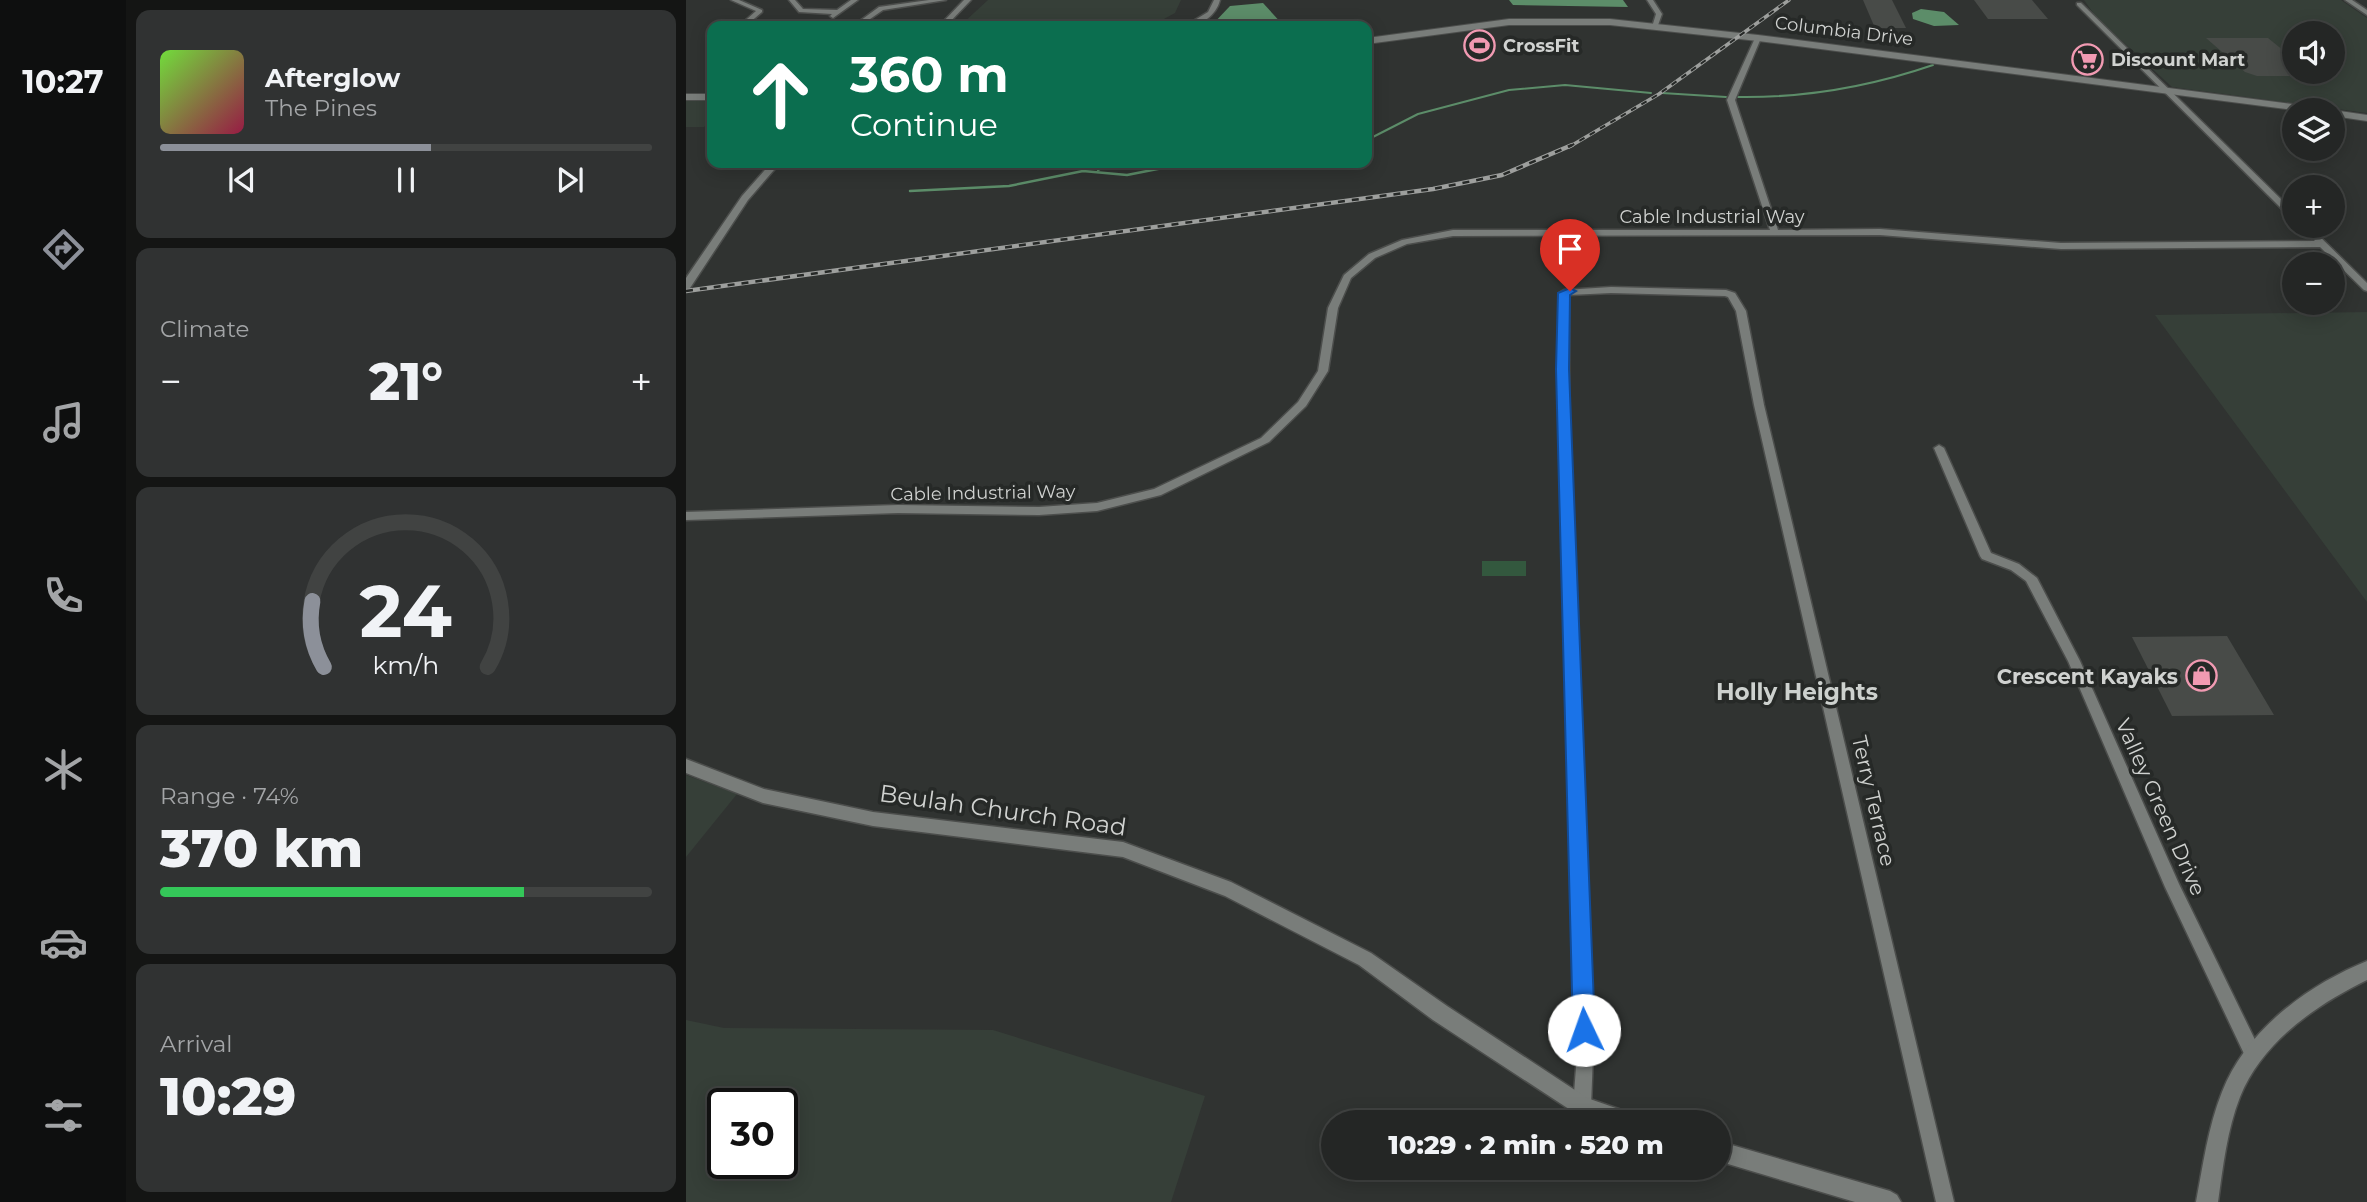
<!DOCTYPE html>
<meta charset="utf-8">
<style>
:root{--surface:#242625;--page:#303232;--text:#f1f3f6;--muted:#a3a5a7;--line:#414342;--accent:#8c9099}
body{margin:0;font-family:Montserrat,sans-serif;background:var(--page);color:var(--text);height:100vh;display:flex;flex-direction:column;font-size:26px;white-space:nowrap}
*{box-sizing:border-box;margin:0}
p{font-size:23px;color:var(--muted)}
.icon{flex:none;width:38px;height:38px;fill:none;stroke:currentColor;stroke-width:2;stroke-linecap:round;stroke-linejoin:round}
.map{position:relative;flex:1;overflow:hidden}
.side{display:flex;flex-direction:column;gap:10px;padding:10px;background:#141514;width:560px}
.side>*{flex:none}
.banner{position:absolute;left:21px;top:21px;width:665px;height:147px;border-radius:14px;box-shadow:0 4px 18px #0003,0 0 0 2px var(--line);background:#0b6e4f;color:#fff;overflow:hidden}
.tools{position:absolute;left:1596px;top:21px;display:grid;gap:14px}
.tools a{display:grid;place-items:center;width:63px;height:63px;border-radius:50%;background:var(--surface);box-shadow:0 4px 18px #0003,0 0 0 2px var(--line);font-size:35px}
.speed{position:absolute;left:21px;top:1088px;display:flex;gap:14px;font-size:35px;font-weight:700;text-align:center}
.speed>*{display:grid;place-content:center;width:91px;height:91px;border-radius:50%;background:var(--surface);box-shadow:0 4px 18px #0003,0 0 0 2px var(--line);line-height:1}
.speed .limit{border:4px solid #111;border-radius:10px;background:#fff;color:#111}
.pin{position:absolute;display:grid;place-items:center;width:60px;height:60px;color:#fff;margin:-72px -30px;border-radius:50% 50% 50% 0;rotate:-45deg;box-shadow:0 0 7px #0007}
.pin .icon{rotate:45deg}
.me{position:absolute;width:77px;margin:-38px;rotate:357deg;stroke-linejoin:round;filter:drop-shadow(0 0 5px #0008)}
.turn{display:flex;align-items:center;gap:24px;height:147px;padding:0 28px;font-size:32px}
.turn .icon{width:91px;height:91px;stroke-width:2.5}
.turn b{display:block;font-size:49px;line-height:60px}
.big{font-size:52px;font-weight:800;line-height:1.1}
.side .tile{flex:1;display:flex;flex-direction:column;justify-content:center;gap:10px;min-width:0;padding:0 24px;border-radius:14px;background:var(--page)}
.side .dial{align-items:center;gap:0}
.dial svg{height:182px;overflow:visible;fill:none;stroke:var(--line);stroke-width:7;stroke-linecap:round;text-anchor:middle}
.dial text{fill:var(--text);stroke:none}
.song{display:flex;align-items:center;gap:21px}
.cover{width:84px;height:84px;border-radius:10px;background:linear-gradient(135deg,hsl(100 70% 55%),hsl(340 70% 35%))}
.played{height:7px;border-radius:4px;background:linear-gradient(90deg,var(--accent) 55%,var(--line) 55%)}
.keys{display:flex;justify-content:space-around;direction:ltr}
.heat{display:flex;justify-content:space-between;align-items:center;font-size:38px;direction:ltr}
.charge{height:10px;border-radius:5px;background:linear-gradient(90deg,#34c759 74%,var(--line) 0)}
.trip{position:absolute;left:635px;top:1110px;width:410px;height:70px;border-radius:35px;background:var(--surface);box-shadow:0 4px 18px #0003,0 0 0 2px var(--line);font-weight:800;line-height:70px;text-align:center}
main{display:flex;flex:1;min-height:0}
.tabs{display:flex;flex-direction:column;width:126px;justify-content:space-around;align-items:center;background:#0e0f0f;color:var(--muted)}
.tabs .icon{width:49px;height:49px}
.tabs .on{color:var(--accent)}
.tabs b{font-size:32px;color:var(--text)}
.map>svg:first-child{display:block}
</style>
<main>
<nav class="tabs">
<b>10:27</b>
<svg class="icon on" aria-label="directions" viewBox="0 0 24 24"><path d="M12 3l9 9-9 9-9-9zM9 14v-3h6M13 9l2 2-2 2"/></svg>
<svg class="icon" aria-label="music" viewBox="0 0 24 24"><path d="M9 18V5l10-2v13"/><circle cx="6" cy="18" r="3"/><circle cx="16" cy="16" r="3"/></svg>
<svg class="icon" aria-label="phone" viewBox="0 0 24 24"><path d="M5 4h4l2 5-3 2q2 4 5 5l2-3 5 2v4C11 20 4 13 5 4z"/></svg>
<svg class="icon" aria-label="climate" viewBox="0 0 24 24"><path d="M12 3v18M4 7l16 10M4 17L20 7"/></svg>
<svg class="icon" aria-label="car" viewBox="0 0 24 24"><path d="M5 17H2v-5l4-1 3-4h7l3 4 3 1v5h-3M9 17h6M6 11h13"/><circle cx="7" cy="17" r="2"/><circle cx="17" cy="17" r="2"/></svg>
<svg class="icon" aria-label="filters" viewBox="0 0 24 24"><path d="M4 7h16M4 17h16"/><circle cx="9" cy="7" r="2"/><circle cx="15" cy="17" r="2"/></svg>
</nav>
<section class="side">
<div class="tile">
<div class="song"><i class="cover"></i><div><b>Afterglow</b><p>The Pines</p></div></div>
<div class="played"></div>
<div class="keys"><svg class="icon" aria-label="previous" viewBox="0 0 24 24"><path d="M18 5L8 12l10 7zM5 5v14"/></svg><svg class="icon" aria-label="pause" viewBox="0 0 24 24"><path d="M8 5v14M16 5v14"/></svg><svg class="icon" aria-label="next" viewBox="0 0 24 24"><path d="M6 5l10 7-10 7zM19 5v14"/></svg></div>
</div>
<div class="tile"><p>Climate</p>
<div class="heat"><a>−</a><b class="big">21°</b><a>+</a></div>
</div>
<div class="tile dial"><svg viewBox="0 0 100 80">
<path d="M14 69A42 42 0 1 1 86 69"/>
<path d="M14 69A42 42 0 0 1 9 40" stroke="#8c9099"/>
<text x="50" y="56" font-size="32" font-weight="700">24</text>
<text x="50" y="72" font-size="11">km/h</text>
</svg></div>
<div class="tile"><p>Range · 74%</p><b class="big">370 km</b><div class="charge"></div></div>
<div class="tile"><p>Arrival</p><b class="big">10:29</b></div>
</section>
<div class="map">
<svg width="1681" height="1202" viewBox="0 0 1681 1202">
<rect width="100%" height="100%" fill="#303331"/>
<!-- built -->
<g fill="#363f38" fill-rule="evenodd">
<polygon points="302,0 495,0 489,13 465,26 276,24"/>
<path d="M1398 0H1655L1681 18V113L1486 87 1410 17ZM1608 33H1647V72H1608Z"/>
<polygon points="0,99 26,100 26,120 18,127 0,127"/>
<polygon points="1681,312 1681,602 1469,315"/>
<polygon points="0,775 51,794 0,857"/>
<path d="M0 1020 38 1028 307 1030 519 1096 485 1202H0ZM96 1104V1164H37V1104Z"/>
</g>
<!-- green -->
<rect fill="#33583e" x="796" y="561" width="44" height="15"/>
<!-- water -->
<g fill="#5c8d69">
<polygon points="823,0 937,0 942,7 827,5"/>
<polygon points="577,3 598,26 525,26 544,6"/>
<polygon points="1235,9 1258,12 1273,25 1248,26 1227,19 1226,13"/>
</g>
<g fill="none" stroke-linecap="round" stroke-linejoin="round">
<!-- stream-far1 -->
<g stroke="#5c8d69" stroke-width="2">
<polyline points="976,93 1040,97"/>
<path d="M1052 97C1120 98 1183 87 1247 65"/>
<polyline points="681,140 732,114 823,90 879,85 965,93"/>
</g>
<!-- stream -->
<g stroke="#5c8d69" stroke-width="2.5">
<polyline points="412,170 425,163"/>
<polyline points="224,191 323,186 397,171 441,175 502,163"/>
</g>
</g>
<!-- building -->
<g fill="#484b48">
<polygon points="1177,0 1206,0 1220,28 1189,28"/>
<polygon points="1288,0 1346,0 1362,19 1302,19"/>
<polygon points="1520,38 1582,38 1608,59 1608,72 1601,72 1606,76 1571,76 1559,72"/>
<polygon points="1541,636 1588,715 1486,716 1446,637"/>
</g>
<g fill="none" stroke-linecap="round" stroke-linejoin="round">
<defs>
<g id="minor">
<polygon points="45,0 53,0 76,10 76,12 62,24 135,24 138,26 53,26 70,11"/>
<polygon points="103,0 109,0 117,9 151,10 165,0 172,0 147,18 144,16 146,14 113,12"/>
<polygon points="243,0 260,0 197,10 174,26 167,26 193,7"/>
<path d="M528 0H534C530 16 515 26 499 26L522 12Z"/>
<polygon points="961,0 967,0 976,14 971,28 966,27 970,14"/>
<polygon points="1659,0 1666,0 1681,10 1681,15"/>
<polygon points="1391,3 1395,3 1608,212 1608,218 1605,218 1391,5"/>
<polygon points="1072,36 1075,38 1049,100 1092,230 1194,229 1375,243 1629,241 1614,226 1623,226 1681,283 1681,291 1678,290 1634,247 1375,249 1194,235 767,236 721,244 689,258 665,278 652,308 642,371 620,406 583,442 475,495 411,511 353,515 212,513 0,520 0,512 212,505 353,507 411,503 468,489 575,438 612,402 632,371 642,308 658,275 683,254 716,240 767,230 1084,230 1041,100 1069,38"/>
<polygon points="925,287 1040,290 1049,293 1060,311 1078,405 1268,1202 1250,1202 1068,405 1050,311 1042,297 1039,296 925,293 883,295 883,433 907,1055 905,1106 902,1112 896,1115 890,1112 887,1106 891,1055 873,433 873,293 878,290"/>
<polygon points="1253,445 1258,448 1305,553 1333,564 1351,578 1394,661 1493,884 1573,1048 1575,1054 1573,1060 1567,1062 1561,1060 1479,887 1382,661 1340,581 1325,570 1296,559 1294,556 1248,448"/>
</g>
<g id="tertiary">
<polygon points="278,0 285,0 260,26 253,26"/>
<polygon points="85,163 94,163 62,200 4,288 0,289 0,278 56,196"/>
<polygon points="0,759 78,789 187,812 437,842 545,882 685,953 761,1006 901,1098 950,1115 953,1122 913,1122 889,1113 747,1020 673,965 539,896 437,857 187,826 77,803 0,773"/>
<path d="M1681 961V980C1630 1005 1576 1042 1554 1097 1541 1130 1537 1167 1532 1202H1510C1517 1165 1522 1127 1536 1092 1560 1030 1622 985 1681 961Z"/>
<polygon points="1032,1141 1204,1191 1211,1195 1215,1202 1169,1202 1032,1161"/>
</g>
<g id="secondary">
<polygon points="823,19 924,19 1072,35 1630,107 1635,110 1608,110 1072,41 924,25 823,25 681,44 681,38"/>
<rect x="0" y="94" width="26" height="6"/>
<polygon points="1646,110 1647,110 1681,115 1681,121 1647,116"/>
</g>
</defs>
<!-- minor casing -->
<use href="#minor" stroke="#4c4e4c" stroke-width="3"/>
<!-- tertiary casing -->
<use href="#tertiary" stroke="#4c4e4c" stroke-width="3"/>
<!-- secondary casing -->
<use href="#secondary" stroke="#4c4e4c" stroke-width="2"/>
<!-- minor -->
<use href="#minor" fill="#797d7a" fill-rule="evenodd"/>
<!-- tertiary -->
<use href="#tertiary" fill="#797d7a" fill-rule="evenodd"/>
<!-- secondary -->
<use href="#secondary" fill="#797d7a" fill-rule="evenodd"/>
<defs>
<polyline id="rail-far1" points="883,147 973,94 1103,0"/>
<polyline id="rail" points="0,291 747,189 816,175 886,145"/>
</defs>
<!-- rail-far1 casing -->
<use href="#rail-far1" stroke="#9d9f9d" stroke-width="3.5"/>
<!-- rail casing -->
<use href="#rail" stroke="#9d9f9d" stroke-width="4.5"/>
<!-- rail-far1 -->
<use href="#rail-far1" stroke="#262927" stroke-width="2" stroke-dasharray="6" stroke-linecap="butt"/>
<!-- rail -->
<use href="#rail" stroke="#262927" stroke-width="2.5" stroke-dasharray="7" stroke-linecap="butt"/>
</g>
<!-- route -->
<polygon fill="#1a73e8" stroke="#114b97" stroke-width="2" points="884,288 890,291 884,295 883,369 909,1030 906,1037 898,1040 890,1037 887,1030 870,369 872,293"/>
<!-- icons -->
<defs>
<symbol id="stadium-ring" viewBox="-11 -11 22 22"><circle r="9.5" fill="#262927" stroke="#f19ab2" stroke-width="1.5"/><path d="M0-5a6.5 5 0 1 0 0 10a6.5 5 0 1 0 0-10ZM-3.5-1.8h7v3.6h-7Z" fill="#f19ab2"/></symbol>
<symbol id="supermarket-ring" viewBox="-11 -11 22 22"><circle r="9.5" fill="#262927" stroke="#f19ab2" stroke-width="1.5"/><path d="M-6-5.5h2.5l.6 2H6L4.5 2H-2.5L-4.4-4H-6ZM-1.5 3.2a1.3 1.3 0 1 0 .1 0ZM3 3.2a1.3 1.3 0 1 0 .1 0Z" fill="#f19ab2"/></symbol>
<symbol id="shop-ring" viewBox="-11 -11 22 22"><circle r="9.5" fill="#262927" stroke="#f19ab2" stroke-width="1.5"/><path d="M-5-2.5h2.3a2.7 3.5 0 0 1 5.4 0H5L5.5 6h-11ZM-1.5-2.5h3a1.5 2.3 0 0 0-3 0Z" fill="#f19ab2"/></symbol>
</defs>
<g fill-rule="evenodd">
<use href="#stadium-ring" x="776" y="28" width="35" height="35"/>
<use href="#supermarket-ring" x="1384" y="42" width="35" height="35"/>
<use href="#shop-ring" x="1498" y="658" width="35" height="35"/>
</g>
<g text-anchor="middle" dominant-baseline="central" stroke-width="7" stroke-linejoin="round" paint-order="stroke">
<!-- far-street labels -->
<g font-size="18" fill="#d0d2d0" stroke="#262927">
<text transform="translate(1158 31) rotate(7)">Columbia Drive</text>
<text x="1026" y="217">Cable Industrial Way</text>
<text transform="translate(297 493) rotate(-1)">Cable Industrial Way</text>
</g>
<!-- far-poi labels -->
<g font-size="18" font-weight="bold" fill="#d0d2d0" stroke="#262927" text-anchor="start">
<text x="817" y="46">CrossFit</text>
<text x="1425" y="60">Discount Mart</text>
</g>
<!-- poi labels -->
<g font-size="21" font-weight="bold" fill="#d0d2d0" stroke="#262927" text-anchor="end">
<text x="1492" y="676">Crescent Kayaks</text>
</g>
<!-- street labels -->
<g font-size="21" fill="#d0d2d0" stroke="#262927">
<text transform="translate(1188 801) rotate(77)">Terry Terrace</text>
<text transform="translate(1475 807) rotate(66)">Valley Green Drive</text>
</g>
<!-- neighbourhood labels -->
<g font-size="23" font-weight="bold" fill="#cdd1ce" stroke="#262927">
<text x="1111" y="692">Holly Heights</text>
</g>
<!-- near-street labels -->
<g font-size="24" fill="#d0d2d0" stroke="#262927">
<text transform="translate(317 810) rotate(8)">Beulah Church Road</text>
</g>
</g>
</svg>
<div class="tools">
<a><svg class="icon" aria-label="sound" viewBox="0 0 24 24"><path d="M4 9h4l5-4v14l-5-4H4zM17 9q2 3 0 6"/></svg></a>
<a><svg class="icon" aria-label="layers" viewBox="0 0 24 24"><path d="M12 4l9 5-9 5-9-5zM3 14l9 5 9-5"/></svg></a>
<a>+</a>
<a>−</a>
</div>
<div class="speed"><div class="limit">30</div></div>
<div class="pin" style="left:884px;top:291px;background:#d93025"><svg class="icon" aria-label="arrive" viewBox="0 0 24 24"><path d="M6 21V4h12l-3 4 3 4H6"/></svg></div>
<svg class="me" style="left:898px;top:1030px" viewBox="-20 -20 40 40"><circle r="19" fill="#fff"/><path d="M0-13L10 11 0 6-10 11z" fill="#1a73e8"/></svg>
<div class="trip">10:29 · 2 min · 520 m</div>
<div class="banner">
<div class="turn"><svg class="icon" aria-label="ahead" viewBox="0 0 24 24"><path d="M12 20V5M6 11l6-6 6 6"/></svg><div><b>360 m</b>Continue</div></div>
</div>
</div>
</main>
